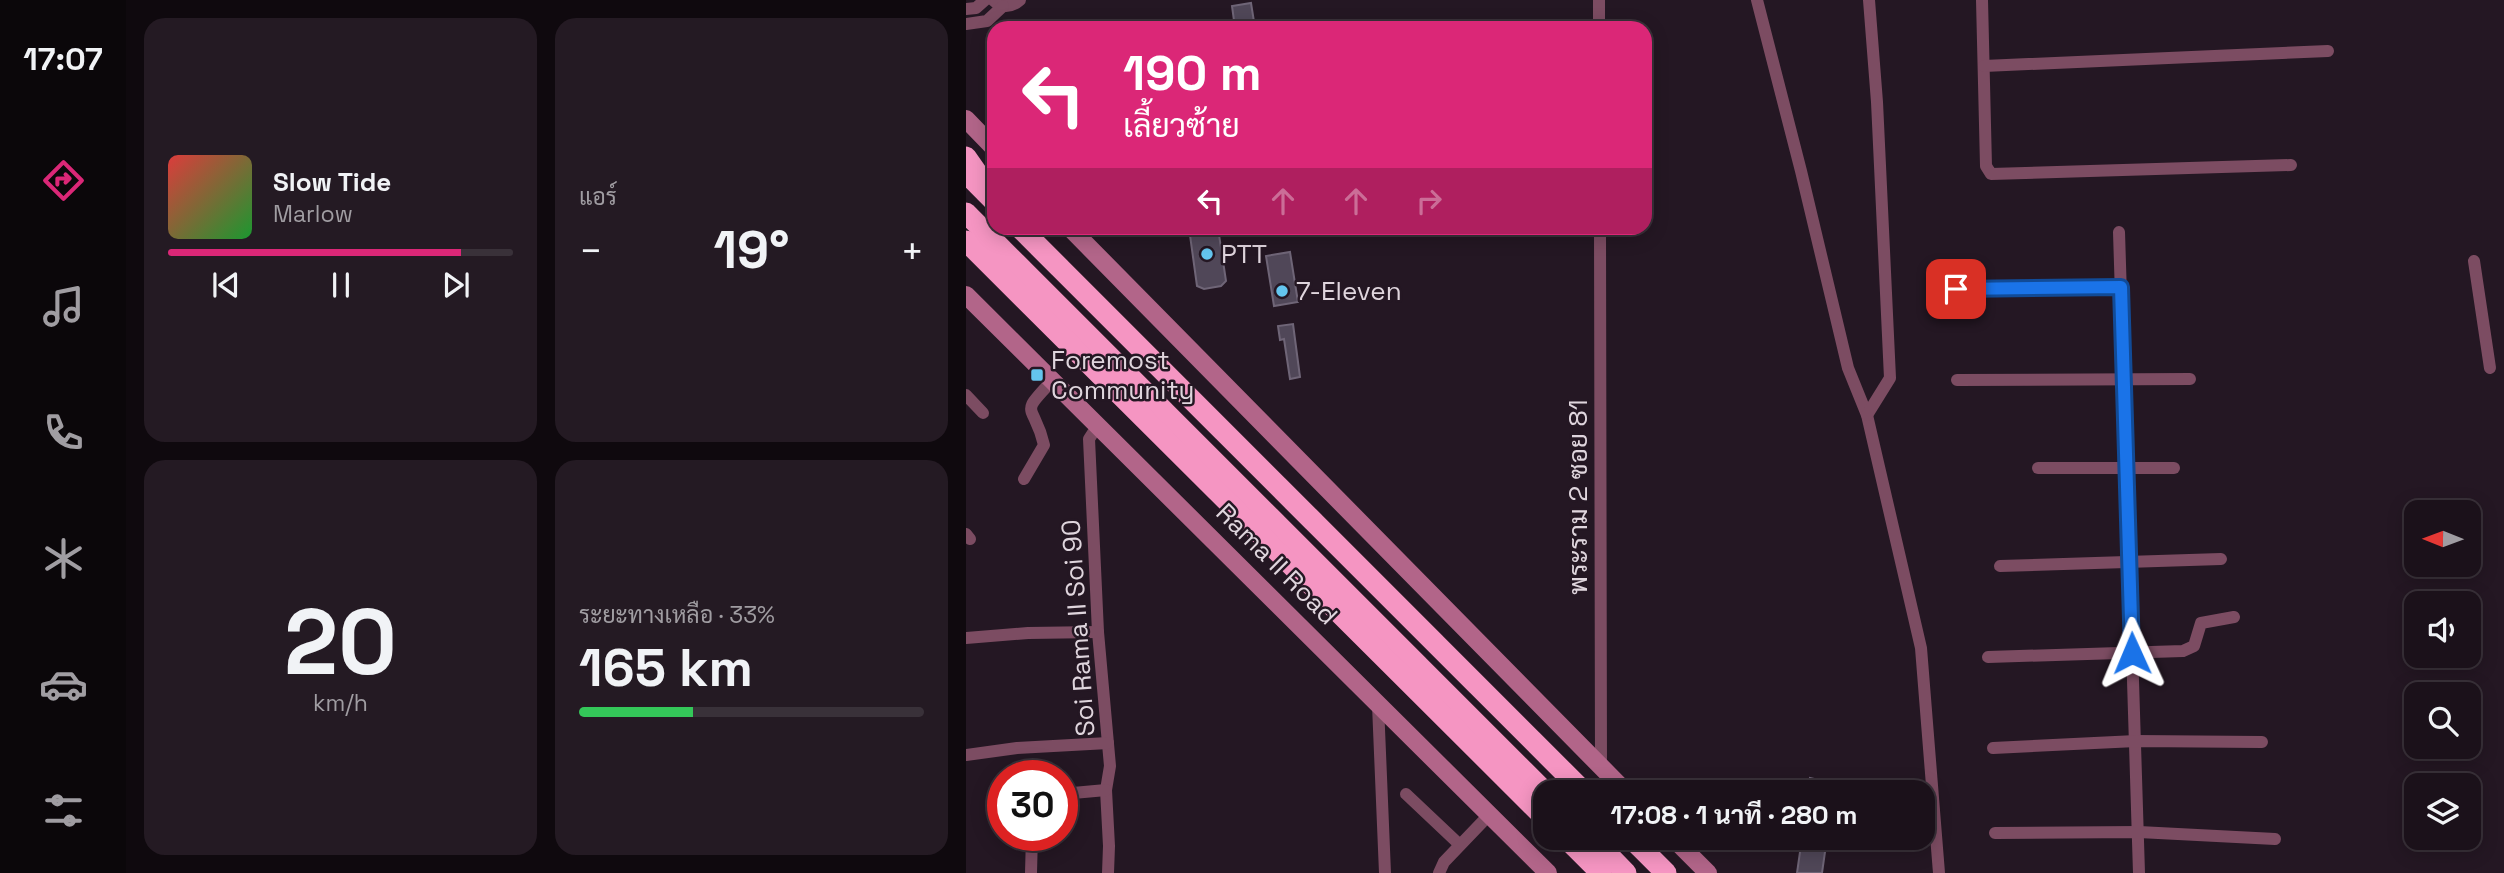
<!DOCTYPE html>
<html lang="th">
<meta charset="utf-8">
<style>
:root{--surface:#1b111a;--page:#241a23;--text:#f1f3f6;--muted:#a09da2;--line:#393139;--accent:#db2777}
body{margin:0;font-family:"Space Grotesk",Sarabun,sans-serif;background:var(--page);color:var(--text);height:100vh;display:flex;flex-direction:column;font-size:26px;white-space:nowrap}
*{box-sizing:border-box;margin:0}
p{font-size:23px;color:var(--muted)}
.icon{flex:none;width:38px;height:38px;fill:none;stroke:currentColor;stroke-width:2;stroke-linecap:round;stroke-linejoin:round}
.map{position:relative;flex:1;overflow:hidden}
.drawer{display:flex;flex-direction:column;gap:18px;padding:18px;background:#0f090e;width:840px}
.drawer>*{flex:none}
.top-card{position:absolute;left:21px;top:21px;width:665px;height:214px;border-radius:21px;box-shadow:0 4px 18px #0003,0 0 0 2px var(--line);background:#db2777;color:#fff;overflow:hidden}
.needle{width:46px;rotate:271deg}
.controls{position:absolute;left:1438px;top:500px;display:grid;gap:14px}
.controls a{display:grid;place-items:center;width:77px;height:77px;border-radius:14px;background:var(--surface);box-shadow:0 4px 18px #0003,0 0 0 2px var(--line);font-size:35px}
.speed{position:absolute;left:21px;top:760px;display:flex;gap:14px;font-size:35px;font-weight:700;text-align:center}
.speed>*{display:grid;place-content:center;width:91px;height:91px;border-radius:50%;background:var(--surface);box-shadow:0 4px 18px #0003,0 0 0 2px var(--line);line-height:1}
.speed .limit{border:10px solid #d22;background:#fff;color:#111}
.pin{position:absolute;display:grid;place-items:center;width:60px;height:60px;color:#fff;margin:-30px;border-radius:14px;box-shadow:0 4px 10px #0006}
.me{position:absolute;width:77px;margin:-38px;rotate:359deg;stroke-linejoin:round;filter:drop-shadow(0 0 5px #0008)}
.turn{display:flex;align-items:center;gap:24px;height:147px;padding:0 21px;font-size:32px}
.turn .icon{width:91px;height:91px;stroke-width:2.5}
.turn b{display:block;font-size:49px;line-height:60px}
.lanes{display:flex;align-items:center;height:66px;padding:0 21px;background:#0003;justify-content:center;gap:35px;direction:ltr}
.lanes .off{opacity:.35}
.big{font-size:52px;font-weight:700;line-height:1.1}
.drawer .widget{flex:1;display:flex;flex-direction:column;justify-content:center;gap:10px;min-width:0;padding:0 24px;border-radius:21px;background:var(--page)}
.drawer .dial{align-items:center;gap:0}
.dial b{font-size:91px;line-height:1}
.song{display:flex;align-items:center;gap:21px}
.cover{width:84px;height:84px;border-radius:10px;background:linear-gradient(135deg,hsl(0 70% 55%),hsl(130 70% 35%))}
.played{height:7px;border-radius:4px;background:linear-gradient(90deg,var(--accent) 85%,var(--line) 85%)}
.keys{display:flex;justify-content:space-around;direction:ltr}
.heat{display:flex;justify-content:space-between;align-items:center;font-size:38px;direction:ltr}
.charge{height:10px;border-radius:5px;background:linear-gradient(90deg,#34c759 33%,var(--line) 0)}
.drawer .tiles{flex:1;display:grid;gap:18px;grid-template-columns:repeat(2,1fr)}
.trip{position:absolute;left:567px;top:780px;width:402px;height:70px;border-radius:21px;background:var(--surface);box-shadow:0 4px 18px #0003,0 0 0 2px var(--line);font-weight:700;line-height:70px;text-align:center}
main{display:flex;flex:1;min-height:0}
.menu{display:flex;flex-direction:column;width:126px;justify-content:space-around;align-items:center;background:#0b070a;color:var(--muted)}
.menu .icon{width:49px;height:49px}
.menu .selected{color:var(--accent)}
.menu b{font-size:32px;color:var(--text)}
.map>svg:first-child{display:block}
</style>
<main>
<nav class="menu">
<b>17:07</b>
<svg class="icon selected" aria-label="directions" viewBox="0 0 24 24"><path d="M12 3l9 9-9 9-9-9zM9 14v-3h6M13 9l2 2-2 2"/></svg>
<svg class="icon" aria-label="music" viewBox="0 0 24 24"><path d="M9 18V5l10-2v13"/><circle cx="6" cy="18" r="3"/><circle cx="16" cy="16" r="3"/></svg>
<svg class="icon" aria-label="phone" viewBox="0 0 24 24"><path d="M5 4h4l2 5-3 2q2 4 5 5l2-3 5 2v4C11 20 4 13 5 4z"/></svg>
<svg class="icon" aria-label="climate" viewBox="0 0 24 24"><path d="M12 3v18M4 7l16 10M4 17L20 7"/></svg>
<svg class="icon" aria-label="car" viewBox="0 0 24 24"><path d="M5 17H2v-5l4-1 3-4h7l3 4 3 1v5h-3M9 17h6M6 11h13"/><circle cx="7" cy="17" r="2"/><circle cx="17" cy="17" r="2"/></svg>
<svg class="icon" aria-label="filters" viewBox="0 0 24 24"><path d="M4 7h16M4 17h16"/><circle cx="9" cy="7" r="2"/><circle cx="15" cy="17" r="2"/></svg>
</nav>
<section class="drawer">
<div class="tiles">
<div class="widget">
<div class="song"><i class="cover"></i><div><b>Slow Tide</b><p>Marlow</p></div></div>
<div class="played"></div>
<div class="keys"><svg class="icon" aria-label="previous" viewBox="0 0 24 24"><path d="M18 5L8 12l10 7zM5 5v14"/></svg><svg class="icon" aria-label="pause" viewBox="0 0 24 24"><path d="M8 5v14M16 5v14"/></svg><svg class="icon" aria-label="next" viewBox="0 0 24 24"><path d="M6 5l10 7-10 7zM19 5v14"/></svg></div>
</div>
<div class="widget"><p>แอร์</p>
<div class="heat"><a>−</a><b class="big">19°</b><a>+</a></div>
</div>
<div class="widget dial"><b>20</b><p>km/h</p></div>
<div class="widget"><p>ระยะทางเหลือ · 33%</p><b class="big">165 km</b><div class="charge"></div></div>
</div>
</section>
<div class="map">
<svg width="1538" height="873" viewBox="0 0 1538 873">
<rect width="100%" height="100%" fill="#241723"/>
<!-- building -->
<g fill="#504758" stroke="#6f6577" stroke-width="2">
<polygon points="285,3 289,28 269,28 266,6"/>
<polygon points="223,228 252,228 260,281 255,286 238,289 231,286"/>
<polygon points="300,228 322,228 323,232 301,235"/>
<polygon points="324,252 332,302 308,306 300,256"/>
<polygon points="327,324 334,377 324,379 318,339 314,340 312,326"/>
<polygon points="844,778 870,784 869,793 842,793"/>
<polygon points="836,838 861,838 856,873 831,873"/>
</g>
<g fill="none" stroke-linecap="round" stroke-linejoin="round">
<!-- street -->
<g stroke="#7c4c62" stroke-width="12">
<path d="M27 0C35 8 45 8 54 0"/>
<polyline points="633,0 633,28"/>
<polyline points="791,0 835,171 882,368 901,415 955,648 973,873"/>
<polyline points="1016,0 1020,166 1025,174 1325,165"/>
<polyline points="0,9 10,8 19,0"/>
<polyline points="0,24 21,21 37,6"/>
<polyline points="1018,66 1362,51"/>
<polyline points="634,228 635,767"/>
<polyline points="1153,232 1173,873"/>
<polyline points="1508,261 1524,368"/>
<polyline points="990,289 1155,287"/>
<polyline points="991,380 1224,379"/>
<polyline points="0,395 17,413"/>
<polyline points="901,415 924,378 911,102 903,0"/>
<polyline points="132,425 123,439 132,632 144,766 140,790 143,846 142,873"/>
<polyline points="1072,468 1208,468"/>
<path d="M58 479 78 445C68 402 51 417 87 380"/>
<polyline points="0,534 4,539"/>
<polyline points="1034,566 1255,559"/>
<polyline points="0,638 62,633 132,632"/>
<polyline points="1022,657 1217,651 1228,646 1235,623 1268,617"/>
<polyline points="412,705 419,873"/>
<polyline points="1027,748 1170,741 1296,742"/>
<polyline points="0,755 51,748 142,743"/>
<polyline points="96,794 140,790"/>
<polyline points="440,794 494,845"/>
<polyline points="1029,833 1173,832 1309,839"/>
<polyline points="65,873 66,835"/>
<polyline points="473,873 478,862 523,815"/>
</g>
<!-- secondary -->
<g stroke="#b26589" stroke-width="18">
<polyline points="0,119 28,148"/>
<polyline points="104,228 661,793"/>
<polyline points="0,295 582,873"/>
<polyline points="707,838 742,873"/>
</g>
<!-- highway -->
<g stroke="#f595c2" stroke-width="21">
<polyline points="0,157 21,187"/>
<polyline points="0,213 580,793"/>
<polyline points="54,228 619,793"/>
<polyline points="0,241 579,818"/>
<polyline points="600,838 635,873"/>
<polyline points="626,838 660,873"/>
<polyline points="665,838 700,873"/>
</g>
<!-- highway-bridge -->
<polyline stroke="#f595c2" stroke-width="21" points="0,173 28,201"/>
</g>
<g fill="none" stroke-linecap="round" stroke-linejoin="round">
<defs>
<polyline id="route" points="990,289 1155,287 1166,653"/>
</defs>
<!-- route casing -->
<use href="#route" stroke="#114b97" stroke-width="18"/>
<!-- route -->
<use href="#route" stroke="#1a73e8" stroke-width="12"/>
</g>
<!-- markers -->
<g fill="#64c5ee" stroke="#241723" stroke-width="2.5">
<circle cx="241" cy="254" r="7"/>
<circle cx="316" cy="291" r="7"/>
<rect x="64" y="368" width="14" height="14" rx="3.5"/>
</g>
<g text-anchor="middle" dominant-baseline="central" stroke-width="5" stroke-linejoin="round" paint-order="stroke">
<!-- poi labels -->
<g font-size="26" fill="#dfd5dd" stroke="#241723" text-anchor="start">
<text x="255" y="254">PTT</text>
<text x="330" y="291">7-Eleven</text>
<text x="85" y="360">Foremost<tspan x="85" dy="30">Community</tspan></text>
</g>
<!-- street labels -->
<g font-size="26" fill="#dfd5dd" stroke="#241723">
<text transform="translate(612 497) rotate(-90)">พระราม 2 ซอย 81</text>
<text transform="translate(311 564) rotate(45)">Rama II Road</text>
<text transform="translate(112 628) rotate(-94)">Soi Rama II Soi 90</text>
</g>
</g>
</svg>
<div class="controls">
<a><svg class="needle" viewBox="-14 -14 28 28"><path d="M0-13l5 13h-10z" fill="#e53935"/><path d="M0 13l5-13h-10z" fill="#a09da2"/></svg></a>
<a><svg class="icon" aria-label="sound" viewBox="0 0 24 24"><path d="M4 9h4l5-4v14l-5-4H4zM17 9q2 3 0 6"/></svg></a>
<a><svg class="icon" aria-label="search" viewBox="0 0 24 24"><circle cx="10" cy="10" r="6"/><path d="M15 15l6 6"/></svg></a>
<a><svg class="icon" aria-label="layers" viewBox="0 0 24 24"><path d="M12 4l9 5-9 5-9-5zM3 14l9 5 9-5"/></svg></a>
</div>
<div class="speed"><div class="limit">30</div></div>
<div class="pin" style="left:990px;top:289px;background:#d93025"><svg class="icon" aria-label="arrive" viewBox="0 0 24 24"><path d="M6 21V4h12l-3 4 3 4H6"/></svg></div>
<svg class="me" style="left:1166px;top:653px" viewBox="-20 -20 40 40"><path d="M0-17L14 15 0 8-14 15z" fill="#1a73e8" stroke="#fff" stroke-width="4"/></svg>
<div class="trip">17:08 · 1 นาที · 280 m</div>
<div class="top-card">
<div class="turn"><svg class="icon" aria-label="left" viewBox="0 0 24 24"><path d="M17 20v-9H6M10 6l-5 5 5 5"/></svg><div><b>190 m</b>เลี้ยวซ้าย</div></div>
<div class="lanes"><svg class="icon" aria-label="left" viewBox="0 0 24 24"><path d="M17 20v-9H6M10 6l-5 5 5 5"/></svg><svg class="icon off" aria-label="ahead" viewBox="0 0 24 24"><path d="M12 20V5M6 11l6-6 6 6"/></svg><svg class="icon off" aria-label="ahead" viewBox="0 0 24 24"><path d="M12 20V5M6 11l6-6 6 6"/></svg><svg class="icon off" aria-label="right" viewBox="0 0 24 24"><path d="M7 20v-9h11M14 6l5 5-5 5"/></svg></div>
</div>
</div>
</main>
